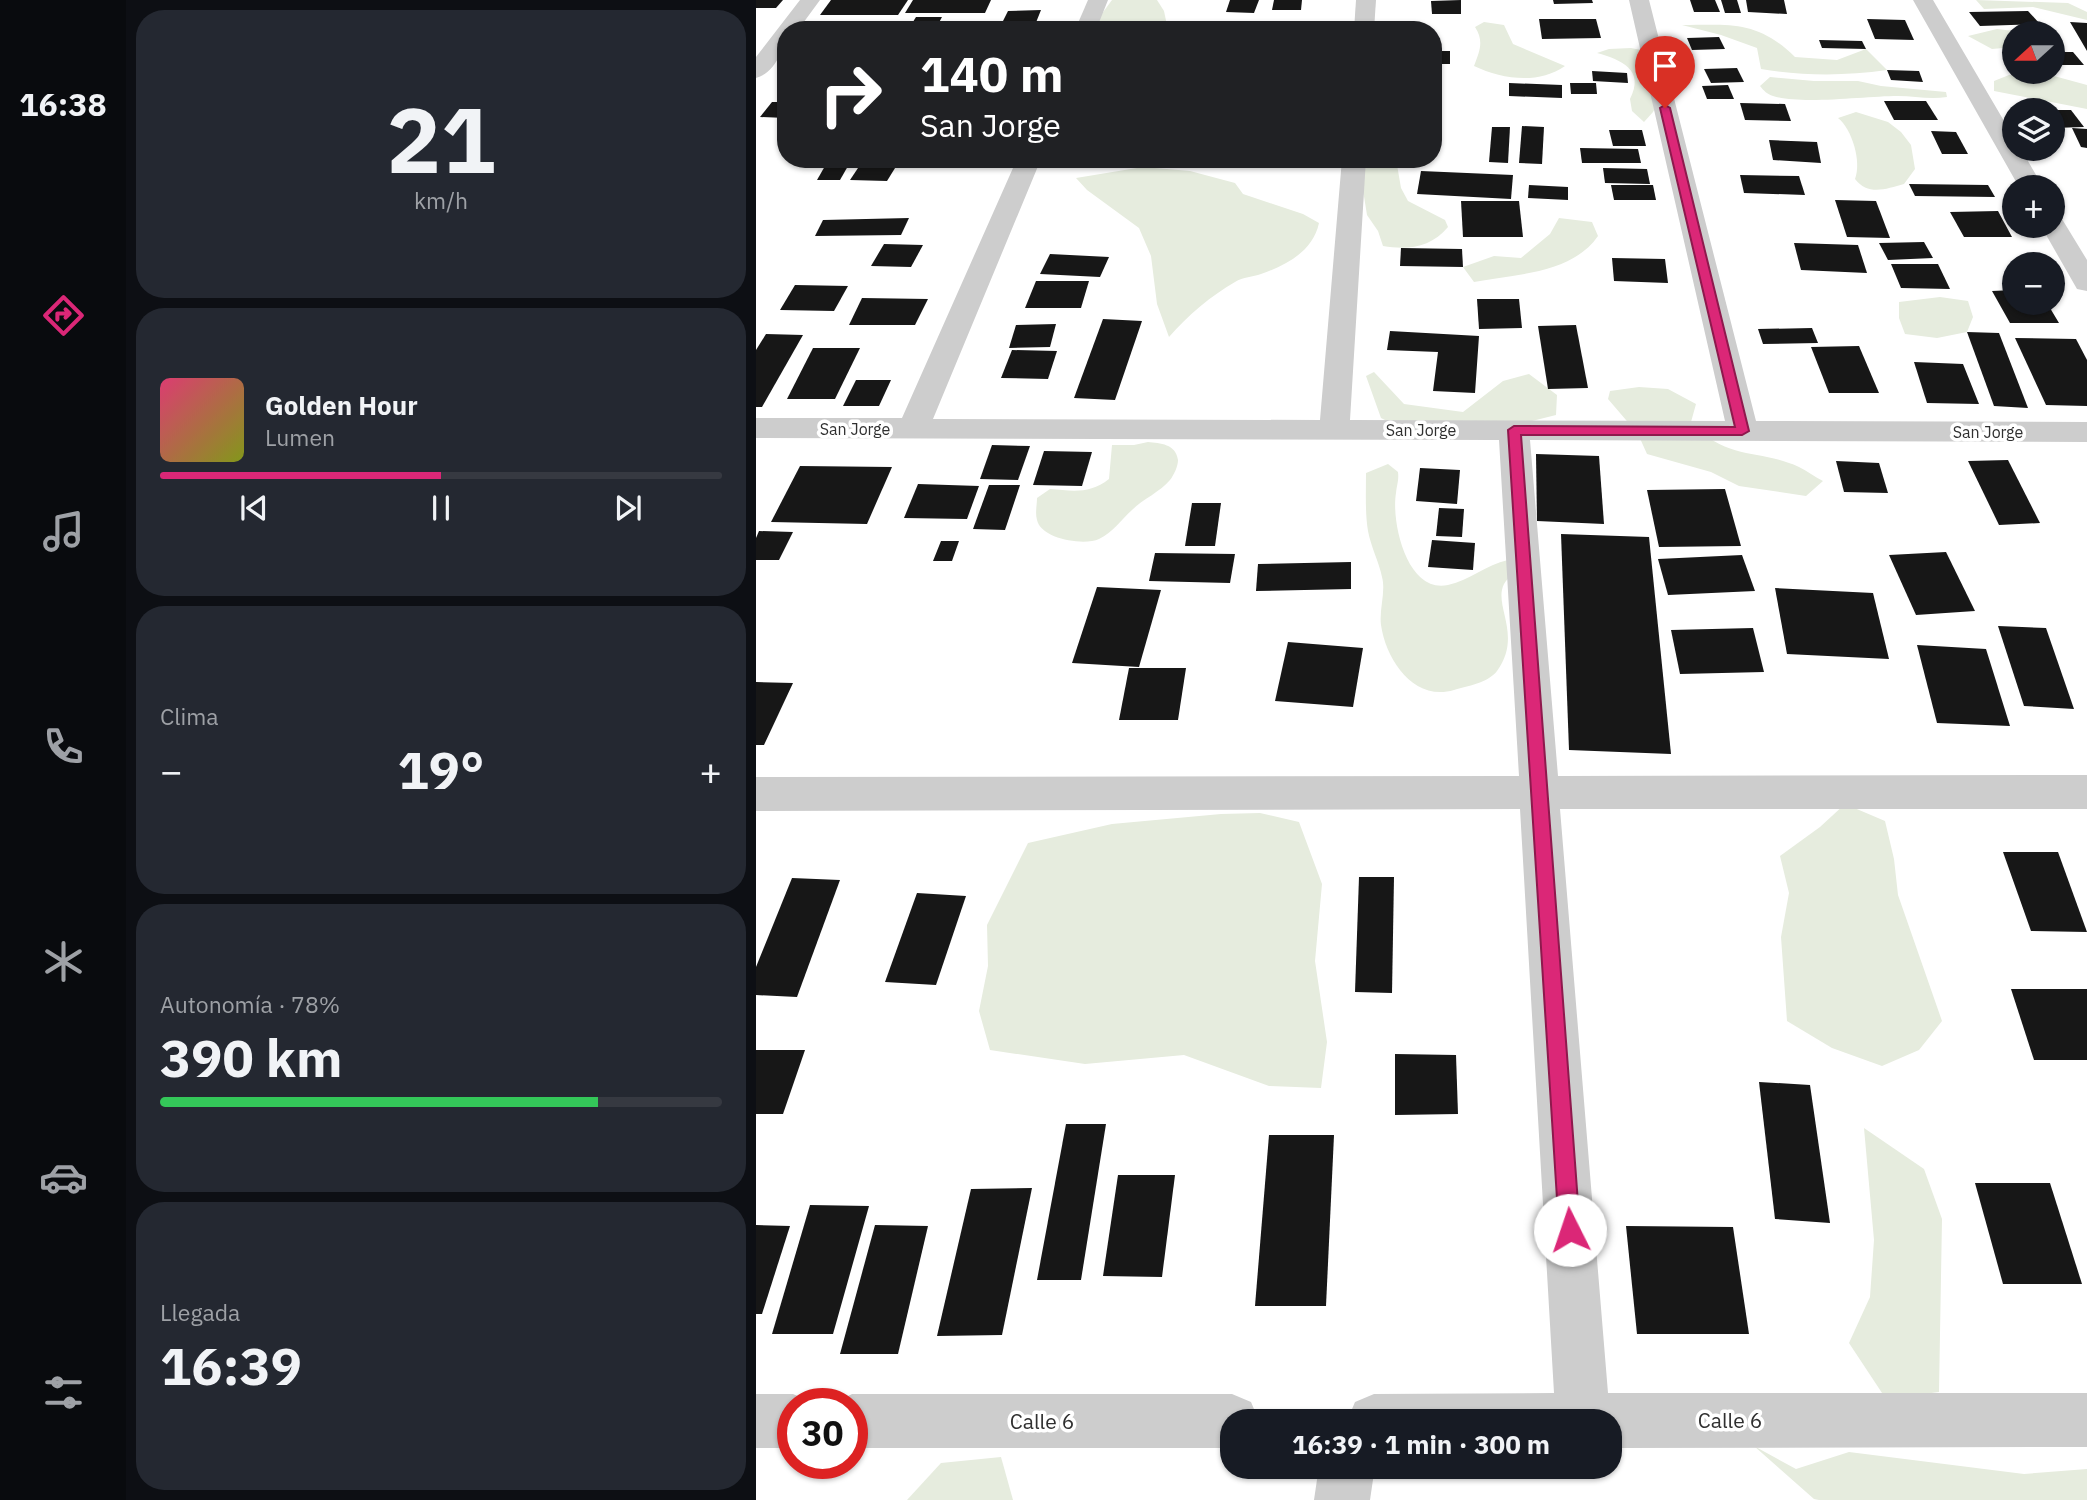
<!DOCTYPE html>
<html lang="es">
<meta charset="utf-8">
<style>
:root{--surface:#171b24;--page:#242831;--text:#f1f3f6;--muted:#9ea1a6;--line:#363941;--accent:#db2777}
body{margin:0;font-family:"IBM Plex Sans",sans-serif;background:var(--page);color:var(--text);height:100vh;display:flex;flex-direction:column;font-size:26px;white-space:nowrap}
*{box-sizing:border-box;margin:0}
p{font-size:23px;color:var(--muted)}
.icon{flex:none;width:38px;height:38px;fill:none;stroke:currentColor;stroke-width:2;stroke-linecap:round;stroke-linejoin:round}
.map{position:relative;flex:1;overflow:hidden}
.panel{display:flex;flex-direction:column;gap:10px;padding:10px;background:#0d0f14;width:630px}
.panel>*{flex:none}
.banner{position:absolute;left:21px;top:21px;width:665px;height:147px;border-radius:28px;box-shadow:0 2px 5px #0004;background:#202124;color:#fff;overflow:hidden}
.needle{width:46px;rotate:249deg}
.tools{position:absolute;left:1246px;top:21px;display:grid;gap:14px}
.tools a{display:grid;place-items:center;width:63px;height:63px;border-radius:50%;background:var(--surface);box-shadow:0 2px 5px #0004;font-size:35px}
.speed{position:absolute;left:21px;top:1388px;display:flex;gap:14px;font-size:35px;font-weight:700;text-align:center}
.speed>*{display:grid;place-content:center;width:91px;height:91px;border-radius:50%;background:var(--surface);box-shadow:0 2px 5px #0004;line-height:1}
.speed .limit{border:10px solid #d22;background:#fff;color:#111}
.pin{position:absolute;display:grid;place-items:center;width:60px;height:60px;color:#fff;margin:-72px -30px;border-radius:50% 50% 50% 0;rotate:-45deg;box-shadow:0 0 7px #0007}
.pin .icon{rotate:45deg}
.me{position:absolute;width:77px;margin:-38px;rotate:356deg;stroke-linejoin:round;filter:drop-shadow(0 0 5px #0008)}
.turn{display:flex;align-items:center;gap:24px;height:147px;padding:0 28px;font-size:32px}
.turn .icon{width:91px;height:91px;stroke-width:2.5}
.turn b{display:block;font-size:49px;line-height:60px}
.big{font-size:52px;font-weight:700;line-height:1.1}
.panel .tile{flex:1;display:flex;flex-direction:column;justify-content:center;gap:10px;min-width:0;padding:0 24px;border-radius:28px;background:var(--page)}
.panel .dial{align-items:center;gap:0}
.dial b{font-size:91px;line-height:1}
.song{display:flex;align-items:center;gap:21px}
.cover{width:84px;height:84px;border-radius:10px;background:linear-gradient(135deg,hsl(340 70% 55%),hsl(70 70% 35%))}
.played{height:7px;border-radius:4px;background:linear-gradient(90deg,var(--accent) 50%,var(--line) 50%)}
.keys{display:flex;justify-content:space-around;direction:ltr}
.heat{display:flex;justify-content:space-between;align-items:center;font-size:38px;direction:ltr}
.charge{height:10px;border-radius:5px;background:linear-gradient(90deg,#34c759 78%,var(--line) 0)}
.trip{position:absolute;left:464px;top:1409px;width:402px;height:70px;border-radius:28px;background:var(--surface);box-shadow:0 2px 5px #0004;font-weight:700;line-height:70px;text-align:center}
main{display:flex;flex:1;min-height:0}
.tabs{display:flex;flex-direction:column;width:126px;justify-content:space-around;align-items:center;background:#090b0e;color:var(--muted)}
.tabs .icon{width:49px;height:49px}
.tabs .selected{color:var(--accent)}
.tabs b{font-size:32px;color:var(--text)}
.map>svg:first-child{display:block}
</style>
<main>
<nav class="tabs">
<b>16:38</b>
<svg class="icon selected" aria-label="directions" viewBox="0 0 24 24"><path d="M12 3l9 9-9 9-9-9zM9 14v-3h6M13 9l2 2-2 2"/></svg>
<svg class="icon" aria-label="music" viewBox="0 0 24 24"><path d="M9 18V5l10-2v13"/><circle cx="6" cy="18" r="3"/><circle cx="16" cy="16" r="3"/></svg>
<svg class="icon" aria-label="phone" viewBox="0 0 24 24"><path d="M5 4h4l2 5-3 2q2 4 5 5l2-3 5 2v4C11 20 4 13 5 4z"/></svg>
<svg class="icon" aria-label="climate" viewBox="0 0 24 24"><path d="M12 3v18M4 7l16 10M4 17L20 7"/></svg>
<svg class="icon" aria-label="car" viewBox="0 0 24 24"><path d="M5 17H2v-5l4-1 3-4h7l3 4 3 1v5h-3M9 17h6M6 11h13"/><circle cx="7" cy="17" r="2"/><circle cx="17" cy="17" r="2"/></svg>
<svg class="icon" aria-label="filters" viewBox="0 0 24 24"><path d="M4 7h16M4 17h16"/><circle cx="9" cy="7" r="2"/><circle cx="15" cy="17" r="2"/></svg>
</nav>
<section class="panel">
<div class="tile dial"><b>21</b><p>km/h</p></div>
<div class="tile">
<div class="song"><i class="cover"></i><div><b>Golden Hour</b><p>Lumen</p></div></div>
<div class="played"></div>
<div class="keys"><svg class="icon" aria-label="previous" viewBox="0 0 24 24"><path d="M18 5L8 12l10 7zM5 5v14"/></svg><svg class="icon" aria-label="pause" viewBox="0 0 24 24"><path d="M8 5v14M16 5v14"/></svg><svg class="icon" aria-label="next" viewBox="0 0 24 24"><path d="M6 5l10 7-10 7zM19 5v14"/></svg></div>
</div>
<div class="tile"><p>Clima</p>
<div class="heat"><a>−</a><b class="big">19°</b><a>+</a></div>
</div>
<div class="tile"><p>Autonomía · 78%</p><b class="big">390 km</b><div class="charge"></div></div>
<div class="tile"><p>Llegada</p><b class="big">16:39</b></div>
</section>
<div class="map">
<svg width="1331" height="1500" viewBox="0 0 1331 1500">
<rect width="100%" height="100%" fill="#fff"/>
<!-- green -->
<g fill="#e6ecde">
<polygon points="356,0 401,0 408,11 412,30 340,29 342,19"/>
<polygon points="1220,0 1312,3 1331,12 1331,20 1277,7 1228,9"/>
<path d="M728 22 748 25 757 44 809 66C782 85 746 79 718 66 724 50 728 41 719 27Z"/>
<path d="M926 25C975 25 1001 20 1039 57L1081 60 1110 49 1131 70C1088 76 1048 76 1005 69L1001 48 965 35Z"/>
<polygon points="1241,29 1275,33 1258,33 1258,47 1236,49 1212,36"/>
<path d="M875 48 895 52 913 81 897 112 888 122 876 111 874 99C889 70 866 60 841 53L853 49Z"/>
<polygon points="1253,75 1298,76 1331,85 1331,109 1238,91 1238,81"/>
<path d="M1014 77 1058 81H1102L1125 86 1190 92 1191 97C1174 100 1158 96 1142 96 1109 96 1045 105 1017 96 1011 94 1008 91 1004 86Z"/>
<path d="M1100 112 1132 122 1145 132 1155 145 1159 169 1148 184C1130 189 1112 196 1099 179 1106 162 1096 129 1082 118Z"/>
<path d="M602 159H640L645 188 652 201 689 220 692 227C675 248 651 250 627 246L622 231 611 215Z"/>
<path d="M387 167 434 171 479 183 487 194 547 214 563 223C557 251 531 265 505 274 497 277 487 277 479 282 456 295 431 316 413 337L401 304 395 256 383 228 331 190 320 178Z"/>
<path d="M803 218 836 222 842 236C816 274 759 274 718 282L707 267 738 256 765 258 794 234Z"/>
<polygon points="1184,297 1212,301 1217,317 1211,332 1181,338 1149,334 1143,318 1143,302"/>
<polygon points="618,372 648,404 707,412 747,381 773,374 801,395 800,415 772,422 649,430 625,418 610,376"/>
<path d="M883 387 912 389 940 404 935 422C973 462 1001 448 1043 467 1051 471 1059 477 1067 481L1050 496 983 486 955 472 891 454 882 434 852 399 854 391Z"/>
<path d="M392 442C404 443 420 444 422 460 422 466 418 475 414 480 404 492 387 499 376 510 365 520 357 532 343 539 328 546 285 539 281 520 279 513 281 505 281 498L294 489C317 491 334 494 353 479L356 445H378Z"/>
<path d="M632 464 642 472C643 480 641 484 640 493 635 522 651 594 692 585 714 580 730 565 752 560L758 572C755 576 750 580 748 584 737 606 767 635 741 671 732 683 711 686 698 690 658 702 630 660 625 625 623 609 630 592 626 577 623 562 615 547 612 531 609 513 610 492 610 473Z"/>
<polygon points="1089,804 1129,821 1138,859 1142,895 1186,1021 1163,1050 1126,1066 1076,1048 1031,1021 1025,937 1033,893 1024,856 1064,827"/>
<polygon points="504,813 543,822 566,884 559,961 571,1042 565,1088 513,1086 428,1055 329,1064 234,1050 223,1011 232,966 231,925 272,843 356,824 465,814"/>
<polygon points="1108,1128 1168,1169 1186,1219 1183,1392 1130,1399 1093,1343 1114,1297 1118,1240"/>
<polygon points="998,1446 1040,1469 1093,1452 1268,1474 1331,1469 1331,1500 1063,1500 1058,1499"/>
<polygon points="245,1457 257,1500 151,1500 185,1463"/>
</g>
<!-- building -->
<g fill="#171717">
<polygon points="0,0 27,0 20,8 0,8"/>
<polygon points="75,0 152,0 142,15 64,15"/>
<polygon points="157,0 235,0 229,13 149,13"/>
<polygon points="474,0 503,0 498,13 470,12"/>
<polygon points="518,0 546,0 545,10 516,10"/>
<polygon points="705,0 705,14 676,14 675,1"/>
<polygon points="797,0 836,0 837,3 798,4"/>
<polygon points="934,0 959,0 964,12 938,12"/>
<polygon points="965,0 981,0 985,13 969,13"/>
<polygon points="990,0 1028,0 1031,14 992,12"/>
<polygon points="285,10 279,25 245,25 252,11"/>
<polygon points="1272,11 1284,24 1224,26 1213,12"/>
<polygon points="160,17 186,17 179,30 152,30"/>
<polygon points="783,19 840,19 845,38 786,39"/>
<polygon points="1111,19 1149,20 1158,40 1119,39"/>
<polygon points="1314,22 1331,23 1331,51 1324,39"/>
<polygon points="216,25 215,30 185,30 187,26"/>
<polygon points="963,37 969,49 936,50 931,38"/>
<polygon points="1063,40 1106,41 1110,49 1066,48"/>
<rect x="677" y="51" width="17" height="13"/>
<polygon points="1297,52 1317,52 1328,65 1297,65"/>
<polygon points="981,68 988,82 955,83 948,69"/>
<polygon points="1131,70 1163,71 1167,82 1135,80"/>
<polygon points="836,71 871,73 872,83 837,81"/>
<polygon points="753,83 806,85 806,98 753,96"/>
<polygon points="814,83 840,83 841,94 815,94"/>
<polygon points="972,85 978,99 951,99 946,86"/>
<polygon points="1128,101 1170,101 1182,120 1138,120"/>
<polygon points="16,102 30,102 30,118 4,117"/>
<polygon points="984,103 1029,104 1035,121 989,120"/>
<polygon points="1297,110 1315,110 1328,127 1297,128"/>
<polygon points="766,126 788,127 786,164 763,163"/>
<polygon points="736,127 754,127 752,163 733,162"/>
<polygon points="1316,128 1331,129 1331,148 1325,147"/>
<polygon points="853,130 886,130 890,146 857,146"/>
<polygon points="1175,131 1200,132 1212,154 1186,154"/>
<polygon points="1013,140 1061,142 1065,163 1017,160"/>
<polygon points="824,148 882,149 885,163 826,163"/>
<polygon points="73,159 96,159 84,180 61,180"/>
<polygon points="108,159 116,159 144,160 131,181 94,180"/>
<polygon points="847,168 891,169 894,184 849,183"/>
<polygon points="665,171 757,175 755,199 661,194"/>
<polygon points="984,175 1043,176 1049,195 988,193"/>
<polygon points="1153,184 1232,185 1239,197 1159,196"/>
<polygon points="773,185 812,187 812,200 772,198"/>
<polygon points="855,185 897,185 900,200 858,200"/>
<polygon points="1079,200 1120,201 1134,238 1091,237"/>
<polygon points="705,201 763,201 767,237 707,237"/>
<polygon points="1242,211 1256,237 1208,237 1194,212"/>
<polygon points="153,218 145,235 59,236 67,220"/>
<polygon points="1168,242 1177,258 1132,260 1123,243"/>
<polygon points="1038,243 1102,245 1111,273 1045,270"/>
<polygon points="128,244 167,245 155,267 115,266"/>
<polygon points="645,248 706,249 707,267 644,266"/>
<polygon points="294,254 353,257 344,277 284,274"/>
<polygon points="856,258 909,259 912,283 858,281"/>
<polygon points="1135,264 1182,264 1194,289 1145,288"/>
<polygon points="280,281 333,281 325,308 269,308"/>
<polygon points="39,285 92,286 78,311 24,310"/>
<polygon points="1258,290 1258,303 1291,303 1303,323 1254,323 1236,291"/>
<polygon points="106,298 172,299 159,325 93,325"/>
<polygon points="721,299 763,299 766,328 723,329"/>
<polygon points="347,319 386,321 359,400 318,398"/>
<polygon points="300,324 294,347 253,348 260,325"/>
<polygon points="820,325 832,388 792,389 782,326"/>
<polygon points="1056,328 1062,343 1007,344 1002,329"/>
<polygon points="634,331 723,336 719,393 677,391 682,352 631,350"/>
<polygon points="1211,332 1243,333 1272,408 1238,406"/>
<polygon points="10,334 47,335 6,407 0,407 0,350"/>
<polygon points="1259,338 1320,339 1331,360 1331,406 1290,405"/>
<polygon points="1103,346 1123,393 1073,393 1055,347"/>
<polygon points="57,348 104,348 79,399 31,399"/>
<polygon points="256,350 301,351 292,379 245,378"/>
<polygon points="1158,362 1207,364 1223,404 1171,403"/>
<polygon points="100,380 135,380 123,406 87,406"/>
<polygon points="236,445 274,446 262,480 224,479"/>
<polygon points="288,451 336,452 326,486 277,485"/>
<polygon points="780,454 843,456 848,524 781,521"/>
<polygon points="1252,460 1284,523 1243,525 1212,461"/>
<polygon points="1080,461 1123,463 1132,493 1088,492"/>
<polygon points="44,466 136,467 111,524 15,522"/>
<polygon points="664,468 704,470 701,504 660,501"/>
<polygon points="162,484 223,486 211,519 148,518"/>
<polygon points="233,485 264,485 249,530 217,529"/>
<polygon points="969,489 985,546 903,547 891,490"/>
<polygon points="436,503 465,503 459,546 429,546"/>
<polygon points="683,508 708,509 706,537 680,536"/>
<polygon points="3,531 37,532 23,560 0,560 0,538"/>
<polygon points="805,534 893,537 915,754 813,750"/>
<polygon points="676,540 719,543 717,570 672,567"/>
<polygon points="185,541 203,541 196,561 177,561"/>
<polygon points="1190,552 1219,611 1160,615 1133,555"/>
<polygon points="399,553 479,554 474,583 393,581"/>
<polygon points="986,555 999,591 912,595 902,559"/>
<polygon points="595,562 595,589 500,591 502,564"/>
<polygon points="341,587 405,590 383,667 316,663"/>
<polygon points="1019,588 1117,593 1133,659 1031,654"/>
<polygon points="1242,626 1290,628 1318,709 1268,706"/>
<polygon points="997,628 1008,672 924,674 915,630"/>
<polygon points="532,642 607,648 597,707 519,701"/>
<polygon points="1161,645 1230,649 1254,726 1181,723"/>
<polygon points="373,668 430,668 422,720 363,720"/>
<polygon points="0,682 37,683 8,745 0,745"/>
<polygon points="1247,852 1302,852 1331,932 1275,931"/>
<polygon points="603,877 638,877 636,993 599,992"/>
<polygon points="36,878 84,880 41,997 0,995 0,967"/>
<polygon points="161,893 210,896 180,985 129,982"/>
<polygon points="1255,989 1331,989 1331,1060 1278,1060"/>
<polygon points="0,1050 49,1050 27,1114 0,1114"/>
<polygon points="639,1054 700,1055 702,1114 639,1115"/>
<polygon points="1003,1082 1054,1085 1074,1223 1019,1219"/>
<polygon points="310,1124 350,1124 325,1280 281,1280"/>
<polygon points="513,1135 578,1135 570,1306 499,1306"/>
<polygon points="362,1175 419,1175 406,1277 347,1276"/>
<polygon points="1219,1183 1294,1183 1326,1284 1247,1284"/>
<polygon points="276,1188 246,1335 181,1336 215,1189"/>
<polygon points="54,1205 113,1206 77,1334 16,1334"/>
<polygon points="0,1225 34,1226 6,1314 0,1314"/>
<polygon points="119,1225 172,1226 142,1354 84,1354"/>
<polygon points="870,1226 977,1227 993,1334 881,1334"/>
</g>
<g fill="none" stroke-linecap="round" stroke-linejoin="round">
<!-- minor -->
<g fill="#cdcdcd" fill-rule="evenodd">
<path d="M44 0H64L42 30H30C30 47 19 73 0 78V57Z"/>
<polygon points="332,0 352,0 340,30 319,30"/>
<polygon points="600,0 620,0 618,30 598,30"/>
<polygon points="873,0 893,0 1000,421 1331,422 1331,442 774,440 802,776 1331,775 1331,809 804,809 852,1393 1331,1393 1331,1447 854,1448 854,1421 591,1421 599,1402 618,1394 798,1393 764,809 0,811 0,777 763,776 743,440 0,438 0,418 146,418 261,159 285,159 177,419 564,420 586,159 610,159 594,420 969,421"/>
<polygon points="1157,0 1177,0 1258,138 1258,149 1265,149 1287,187 1263,187"/>
<polygon points="1297,216 1306,219 1331,260 1331,291 1321,289 1285,226 1297,226"/>
<polygon points="0,1394 37,1394 56,1402 57,1404 37,1404 37,1448 0,1448"/>
<polygon points="96,1394 476,1394 495,1402 503,1421 476,1421 476,1448 96,1448 96,1404 76,1404"/>
<polygon points="563,1466 619,1466 614,1500 558,1500"/>
</g>
</g>
<!-- route -->
<polygon fill="#db2777" stroke="#8e194d" stroke-width="2" points="909,105 914,108 993,431 986,435 765,435 824,1230 821,1237 814,1240 806,1237 803,1230 752,430 758,426 979,427 904,108"/>
<g text-anchor="middle" dominant-baseline="central" stroke-width="7" stroke-linejoin="round" paint-order="stroke">
<!-- far-street labels -->
<g font-size="16" fill="#303030" stroke="#fff">
<text x="99" y="429">San Jorge</text>
<text x="665" y="430">San Jorge</text>
<text x="1232" y="432">San Jorge</text>
</g>
<!-- near-street labels -->
<g font-size="21" fill="#303030" stroke="#fff">
<text x="974" y="1420">Calle 6</text>
<text x="286" y="1421">Calle 6</text>
</g>
</g>
</svg>
<div class="tools">
<a><svg class="needle" viewBox="-14 -14 28 28"><path d="M0-13l5 13h-10z" fill="#e53935"/><path d="M0 13l5-13h-10z" fill="#9ea1a6"/></svg></a>
<a><svg class="icon" aria-label="layers" viewBox="0 0 24 24"><path d="M12 4l9 5-9 5-9-5zM3 14l9 5 9-5"/></svg></a>
<a>+</a>
<a>−</a>
</div>
<div class="speed"><div class="limit">30</div></div>
<div class="pin" style="left:909px;top:108px;background:#d93025"><svg class="icon" aria-label="arrive" viewBox="0 0 24 24"><path d="M6 21V4h12l-3 4 3 4H6"/></svg></div>
<svg class="me" style="left:814px;top:1230px" viewBox="-20 -20 40 40"><circle r="19" fill="#fff"/><path d="M0-13L10 11 0 6-10 11z" fill="#db2777"/></svg>
<div class="trip">16:39 · 1 min · 300 m</div>
<div class="banner">
<div class="turn"><svg class="icon" aria-label="right" viewBox="0 0 24 24"><path d="M7 20v-9h11M14 6l5 5-5 5"/></svg><div><b>140 m</b>San Jorge</div></div>
</div>
</div>
</main>
